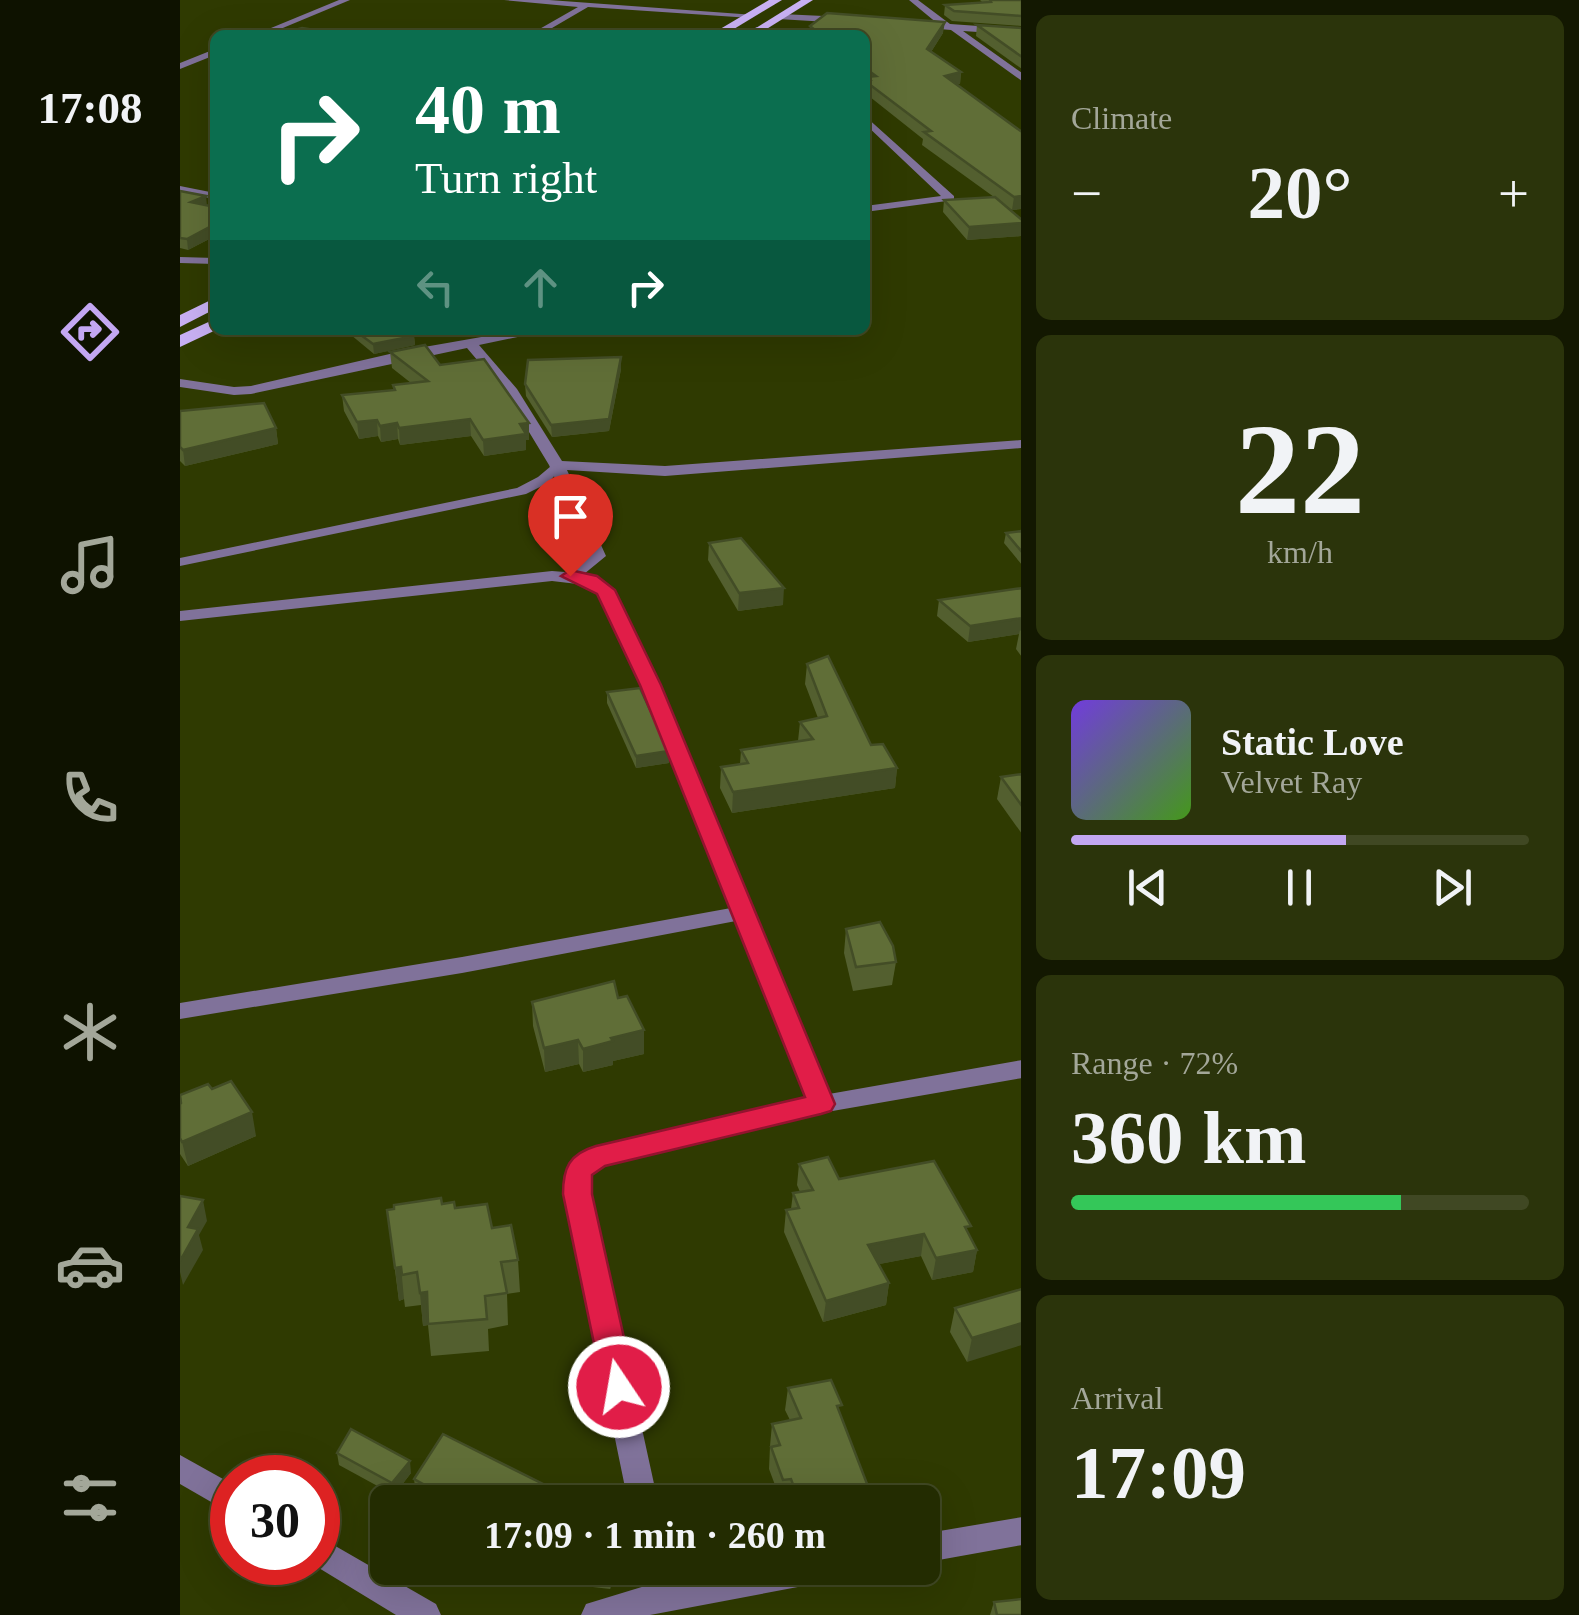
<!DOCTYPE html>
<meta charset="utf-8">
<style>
:root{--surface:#232c01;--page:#2b340b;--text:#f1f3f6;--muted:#a3a799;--line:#404823;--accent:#c3a7f2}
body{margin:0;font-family:"Times New Roman",serif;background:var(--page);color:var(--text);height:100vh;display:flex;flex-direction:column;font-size:38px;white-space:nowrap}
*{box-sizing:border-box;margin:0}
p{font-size:32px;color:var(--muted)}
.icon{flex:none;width:55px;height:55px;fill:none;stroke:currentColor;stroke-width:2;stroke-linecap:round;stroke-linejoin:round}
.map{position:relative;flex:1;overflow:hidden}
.sheet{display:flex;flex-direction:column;gap:15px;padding:15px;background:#131801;width:558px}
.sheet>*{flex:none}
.top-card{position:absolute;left:30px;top:30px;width:660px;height:305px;border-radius:15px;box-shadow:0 10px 40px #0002,0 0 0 2px var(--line);background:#0b6e4f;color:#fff;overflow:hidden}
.speed{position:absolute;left:30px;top:1455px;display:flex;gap:20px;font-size:50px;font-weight:700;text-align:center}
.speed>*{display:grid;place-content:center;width:130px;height:130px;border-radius:50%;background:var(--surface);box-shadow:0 10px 40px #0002,0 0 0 2px var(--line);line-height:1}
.speed .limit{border:15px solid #d22;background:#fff;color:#111}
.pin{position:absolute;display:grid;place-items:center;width:85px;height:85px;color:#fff;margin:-102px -42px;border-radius:50% 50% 50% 0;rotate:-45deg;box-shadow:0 0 10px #0007}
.pin .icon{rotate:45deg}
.me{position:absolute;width:110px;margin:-55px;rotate:348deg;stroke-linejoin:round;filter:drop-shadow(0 0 8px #0008)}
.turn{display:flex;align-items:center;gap:35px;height:210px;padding:0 40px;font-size:45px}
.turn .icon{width:130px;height:130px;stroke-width:2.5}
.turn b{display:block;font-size:70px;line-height:85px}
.lanes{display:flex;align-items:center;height:95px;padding:0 40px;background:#0003;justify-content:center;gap:50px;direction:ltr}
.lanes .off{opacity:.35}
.big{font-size:75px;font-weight:700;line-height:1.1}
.sheet .card{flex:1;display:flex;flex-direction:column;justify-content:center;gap:15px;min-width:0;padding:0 35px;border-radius:15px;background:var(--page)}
.sheet .dial{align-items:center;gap:0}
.dial b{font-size:130px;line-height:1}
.song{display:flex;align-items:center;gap:30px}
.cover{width:120px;height:120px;border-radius:15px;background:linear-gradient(135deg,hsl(260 70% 55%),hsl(100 70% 35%))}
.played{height:10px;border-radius:5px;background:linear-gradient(90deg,var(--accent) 60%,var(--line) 60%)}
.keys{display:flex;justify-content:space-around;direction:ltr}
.heat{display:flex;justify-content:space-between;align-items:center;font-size:55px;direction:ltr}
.charge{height:15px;border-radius:8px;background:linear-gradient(90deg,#34c759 72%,var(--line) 0)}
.trip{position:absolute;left:190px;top:1485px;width:570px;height:100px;border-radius:15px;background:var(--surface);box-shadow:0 10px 40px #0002,0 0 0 2px var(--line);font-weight:700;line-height:100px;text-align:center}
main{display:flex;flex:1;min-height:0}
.tabs{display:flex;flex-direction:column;width:180px;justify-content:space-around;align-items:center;background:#0e1200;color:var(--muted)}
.tabs .icon{width:70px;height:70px}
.tabs .current{color:var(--accent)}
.tabs b{font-size:45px;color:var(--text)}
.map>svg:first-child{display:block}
</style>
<main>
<nav class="tabs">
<b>17:08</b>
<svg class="icon current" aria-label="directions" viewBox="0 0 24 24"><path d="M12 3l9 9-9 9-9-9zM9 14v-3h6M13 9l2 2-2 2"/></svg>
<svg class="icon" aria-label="music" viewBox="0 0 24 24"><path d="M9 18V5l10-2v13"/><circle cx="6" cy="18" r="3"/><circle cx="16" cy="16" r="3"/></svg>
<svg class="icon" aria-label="phone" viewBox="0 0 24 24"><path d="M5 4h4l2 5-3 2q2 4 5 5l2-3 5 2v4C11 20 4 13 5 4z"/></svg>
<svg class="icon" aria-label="climate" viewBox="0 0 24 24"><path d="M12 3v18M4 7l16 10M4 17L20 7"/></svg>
<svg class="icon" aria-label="car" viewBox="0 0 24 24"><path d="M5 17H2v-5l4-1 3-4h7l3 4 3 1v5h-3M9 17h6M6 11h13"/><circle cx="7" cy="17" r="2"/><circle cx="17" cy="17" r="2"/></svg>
<svg class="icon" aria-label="filters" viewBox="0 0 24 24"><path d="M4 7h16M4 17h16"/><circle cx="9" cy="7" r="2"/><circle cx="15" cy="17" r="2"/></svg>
</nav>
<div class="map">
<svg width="842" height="1615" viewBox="0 0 842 1615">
<rect width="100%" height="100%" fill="#2f3a01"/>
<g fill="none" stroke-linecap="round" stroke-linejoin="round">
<!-- lane -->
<g fill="#80729a" fill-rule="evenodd">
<polygon points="0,257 35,258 35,264 0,263"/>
<polygon points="377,461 384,465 368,483 346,494 0,566 0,558 337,488 358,477"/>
</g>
<!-- street -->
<g fill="#80729a" fill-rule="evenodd">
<polygon points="159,0 170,0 86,35 74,35"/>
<polygon points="324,0 369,0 575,15 571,18 408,7 360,35 349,35 398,7"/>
<polygon points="729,0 738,0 770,24 842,29 842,35 783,31 842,73 842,81 771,30 736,27 739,22 758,24"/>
<polygon points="601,14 665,17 669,20 665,23 598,19"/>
<polygon points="576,27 595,33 596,35 573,32"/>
<polygon points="35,49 35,55 0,69 0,63"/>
<polygon points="685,116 774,196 774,200 685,212 685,206 761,196 685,124"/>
<polygon points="0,186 35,193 35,199 0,192"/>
<path d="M341 330H371L299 345 337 389 382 461 485 466 842 440V448L485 476 387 470 426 556 404 574 417 576 433 590 480 685 649 1094 842 1060V1078L641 1113 423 1165 410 1174 411 1195 478 1502H448L385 1195C384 1167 387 1157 416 1147L627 1098 556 921 282 973 0 1019V1003L282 957 551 908 462 685 418 593 406 585 372 581 0 621V611L372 571 385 572 409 555 369 465 326 394 287 348 71 394 54 395 0 387V379L54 387 71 386 227 350Z"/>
<polygon points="0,1455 52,1484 52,1514 0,1484"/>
<polygon points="842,1517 842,1545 742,1563 742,1534"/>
<polygon points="138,1536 256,1604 261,1615 216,1615 129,1562 138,1562"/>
<polygon points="462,1568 492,1568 495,1579 559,1568 654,1568 650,1578 639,1583 470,1615 401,1615 406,1604 465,1586"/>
</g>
<!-- primary -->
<g fill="#c9b1f4" fill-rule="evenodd">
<polygon points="589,0 602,0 544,35 530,35"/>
<polygon points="621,0 633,0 585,30 576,28"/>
<polygon points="35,298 35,309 0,327 0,315"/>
<polygon points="35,319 36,330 0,347 0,335"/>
</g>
</g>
<!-- wall -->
<g fill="#535f2f">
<polygon points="800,0 842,0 842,26 772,21 764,15 765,5 802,2"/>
<polygon points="797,25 842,28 842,69 796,36"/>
<polygon points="630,26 763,33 751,52 781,72 780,84 776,84 842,209 832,210 819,201 842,220 842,236 787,240 763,212 764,200 814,197 742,145 743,139 685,93 685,35 629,35"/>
<polygon points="0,191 27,205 35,207 35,236 8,250 0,248"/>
<polygon points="165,330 206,330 209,333 234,336 235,345 194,354"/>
<polygon points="210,352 260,365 349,423 349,440 346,440 346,450 304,456 291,436 220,445 218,439 201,442 198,436 179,439 164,411 162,395 214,390 231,383 212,368"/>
<polygon points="441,369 429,431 372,437 346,396 345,384"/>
<polygon points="0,411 96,428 98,444 5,466 0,461"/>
<polygon points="842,531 842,565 824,543 826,533"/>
<polygon points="529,543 603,605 558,611 528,560"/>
<polygon points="842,588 842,657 836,649 839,634 788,642 757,616 759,600"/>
<polygon points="627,664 691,745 717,768 715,788 552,813 540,788 541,767 560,764 561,750 618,741 620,722 638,718 625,684"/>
<polygon points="427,692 489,763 456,768 427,703"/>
<polygon points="842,774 842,834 817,799 821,777"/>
<polygon points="666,929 716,962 712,985 673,991 664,953"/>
<polygon points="438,998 464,1030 464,1054 433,1061 433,1065 403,1072 399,1064 365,1072 353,1026 352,1002"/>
<polygon points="32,1089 76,1136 8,1166 0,1154 0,1095"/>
<polygon points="619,1164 789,1234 797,1250 793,1272 752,1280 741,1256 699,1264 709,1283 706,1305 643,1322 604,1232 606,1210 611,1209 613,1193 620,1192 617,1185"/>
<polygon points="262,1204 275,1208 312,1228 338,1260 340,1292 327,1294 328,1325 308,1329 309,1351 251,1356 248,1325 243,1326 241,1305 225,1307 224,1299 219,1301 207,1210"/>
<polygon points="842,1289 787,1362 770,1332 775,1308"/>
<polygon points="608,1388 661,1416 694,1502 601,1501 589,1469 590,1446 592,1424 610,1420 605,1410"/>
<polygon points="157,1453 231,1473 214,1495 159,1465"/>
<polygon points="234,1479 373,1489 373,1495 388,1502 237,1502"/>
<polygon points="351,1568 442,1568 430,1589 378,1583"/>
<polygon points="814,1602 842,1615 810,1615"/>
</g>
<!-- shaded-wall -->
<g fill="#434d26">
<polygon points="765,22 763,33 746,60 747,49"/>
<polygon points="781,72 780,84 763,88 765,76"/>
<polygon points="26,196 27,206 11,202"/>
<polygon points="842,196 842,209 832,210 834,197"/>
<polygon points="842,223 842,236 787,240 789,227"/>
<polygon points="35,224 35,236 8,250 7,239"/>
<polygon points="234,336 235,345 194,354 193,344"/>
<polygon points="441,357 441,369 429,431 372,437 371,425"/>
<polygon points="290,419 291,436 220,445 219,428"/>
<polygon points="197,420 198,436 179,439 177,422"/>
<polygon points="217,423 218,439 201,442 200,426"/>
<polygon points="349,423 349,440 346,440 346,450 304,456 303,440 340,424"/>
<polygon points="96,428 98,444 5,466 3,450"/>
<polygon points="604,588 603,605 558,611 559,593"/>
<polygon points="842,618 842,632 840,630 839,634 788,642 790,626"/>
<polygon points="489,751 489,763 456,768 456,756"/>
<polygon points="717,768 715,788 552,813 553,792"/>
<polygon points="464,1030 464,1054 433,1061 433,1065 403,1072 403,1049 431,1038"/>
<polygon points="398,1040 399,1064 365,1072 364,1048"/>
<polygon points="72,1112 76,1136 8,1166 2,1142"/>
<polygon points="23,1200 27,1221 19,1235 23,1250 3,1285 0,1272 0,1261 8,1227"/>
<polygon points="744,1234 741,1256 685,1267 688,1245"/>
<polygon points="797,1250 793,1272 752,1280 756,1258"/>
<polygon points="221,1267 224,1299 219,1301 215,1268"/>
<polygon points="709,1283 706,1305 643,1322 646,1301"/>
<polygon points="247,1292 248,1325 243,1326 240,1293"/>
<polygon points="842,1323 842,1345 787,1362 792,1338"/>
<polygon points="230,1461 231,1473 214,1495 212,1483"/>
<polygon points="430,1568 442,1568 430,1589"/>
</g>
<!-- building -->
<g fill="#606e37" stroke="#434d26" stroke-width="2.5">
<polygon points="810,0 842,0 842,16 774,11 765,5 811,2"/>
<polygon points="647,13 765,22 747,49 781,72 765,76 842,132 842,196 834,197 744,132 751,131 685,81 690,80 686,77 696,76 685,68 685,35 641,35 630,26"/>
<polygon points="797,25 842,28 842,57"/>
<polygon points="122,28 165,35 97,35"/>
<polygon points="0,191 26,196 11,202 35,207 35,224 7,239 0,238"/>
<polygon points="815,197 842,220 842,223 789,227 764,200"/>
<polygon points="174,330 206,330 209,333 230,330 234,336 193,344"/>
<polygon points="245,345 260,365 304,359 349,423 340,424 346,434 303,440 290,419 219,428 217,423 200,426 197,420 177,422 162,395 215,390 213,385 248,381 210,352"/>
<polygon points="441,357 429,419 371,425 345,384 348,360"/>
<polygon points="84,403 96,428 3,450 0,447 0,411"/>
<polygon points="842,531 842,552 826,533"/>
<polygon points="561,538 604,588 559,593 529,543"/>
<polygon points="842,588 842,618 790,626 759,600"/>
<polygon points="648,656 691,745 703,744 717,768 553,792 541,767 568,763 561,750 633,739 620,722 647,716 627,664"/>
<polygon points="460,688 489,751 456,756 427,692"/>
<polygon points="842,774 842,806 821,777"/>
<polygon points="700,922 713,946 716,962 676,967 666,929"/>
<polygon points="434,981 438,998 447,996 464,1030 431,1038 433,1041 403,1049 398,1040 364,1048 352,1002"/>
<polygon points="51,1081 72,1112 2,1142 0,1138 0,1104 1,1103 0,1095 28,1084 32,1089"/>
<polygon points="648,1157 659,1179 754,1161 791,1226 785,1227 797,1250 756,1258 744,1234 688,1245 709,1283 646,1301 606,1210 619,1208 613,1193 633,1190 619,1164"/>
<polygon points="0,1196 23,1200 8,1227 18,1229 0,1261"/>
<polygon points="261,1198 262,1204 274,1202 275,1208 307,1204 312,1228 331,1225 338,1260 321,1262 327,1293 305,1296 307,1319 248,1324 247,1292 240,1293 237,1272 222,1275 221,1267 215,1268 207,1210 214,1209 214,1205"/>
<polygon points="842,1289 842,1323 792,1338 775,1308"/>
<polygon points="651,1380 662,1405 657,1406 694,1502 629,1502 624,1488 615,1490 611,1479 603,1480 591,1447 600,1445 592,1424 621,1418 608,1388"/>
<polygon points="171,1429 230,1461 212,1483 157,1453"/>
<polygon points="263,1434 373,1489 370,1494 388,1502 276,1502 234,1479"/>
<polygon points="842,1599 842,1615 817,1615 814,1602"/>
</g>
<!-- route -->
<path fill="#e11d48" stroke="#92132f" stroke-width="2.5" d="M390 570 417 576 435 590 481 685 655 1104 651 1111 641 1114 425 1166 412 1175V1194L455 1387 450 1397 439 1401 427 1397 423 1387 383 1194C383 1168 389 1154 416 1146L625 1097 460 685 417 594 381 576Z"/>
</svg>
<div class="speed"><div class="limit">30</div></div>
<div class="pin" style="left:390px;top:576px;background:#d93025"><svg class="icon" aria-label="arrive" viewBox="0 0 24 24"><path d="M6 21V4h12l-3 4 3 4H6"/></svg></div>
<svg class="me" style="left:439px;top:1387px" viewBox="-20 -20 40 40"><circle r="17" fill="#e11d48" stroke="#fff" stroke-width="3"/><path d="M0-11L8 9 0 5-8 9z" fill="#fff"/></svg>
<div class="trip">17:09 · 1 min · 260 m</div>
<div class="top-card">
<div class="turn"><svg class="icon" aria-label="right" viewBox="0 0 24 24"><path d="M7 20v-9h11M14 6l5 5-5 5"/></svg><div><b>40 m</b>Turn right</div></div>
<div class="lanes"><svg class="icon off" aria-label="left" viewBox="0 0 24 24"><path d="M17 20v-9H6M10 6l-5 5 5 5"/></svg><svg class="icon off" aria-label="ahead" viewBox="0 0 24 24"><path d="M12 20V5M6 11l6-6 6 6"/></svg><svg class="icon" aria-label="right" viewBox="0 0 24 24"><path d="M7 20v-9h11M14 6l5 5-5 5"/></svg></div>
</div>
</div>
<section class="sheet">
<div class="card"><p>Climate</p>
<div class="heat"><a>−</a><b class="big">20°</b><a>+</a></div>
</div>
<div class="card dial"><b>22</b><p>km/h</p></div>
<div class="card">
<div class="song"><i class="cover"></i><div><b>Static Love</b><p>Velvet Ray</p></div></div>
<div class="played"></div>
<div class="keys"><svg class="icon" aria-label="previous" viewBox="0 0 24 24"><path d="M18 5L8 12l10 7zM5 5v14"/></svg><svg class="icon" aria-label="pause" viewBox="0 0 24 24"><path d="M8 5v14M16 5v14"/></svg><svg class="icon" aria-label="next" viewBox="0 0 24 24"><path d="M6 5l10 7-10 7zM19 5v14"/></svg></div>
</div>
<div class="card"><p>Range · 72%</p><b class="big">360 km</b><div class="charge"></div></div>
<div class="card"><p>Arrival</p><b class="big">17:09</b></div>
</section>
</main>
